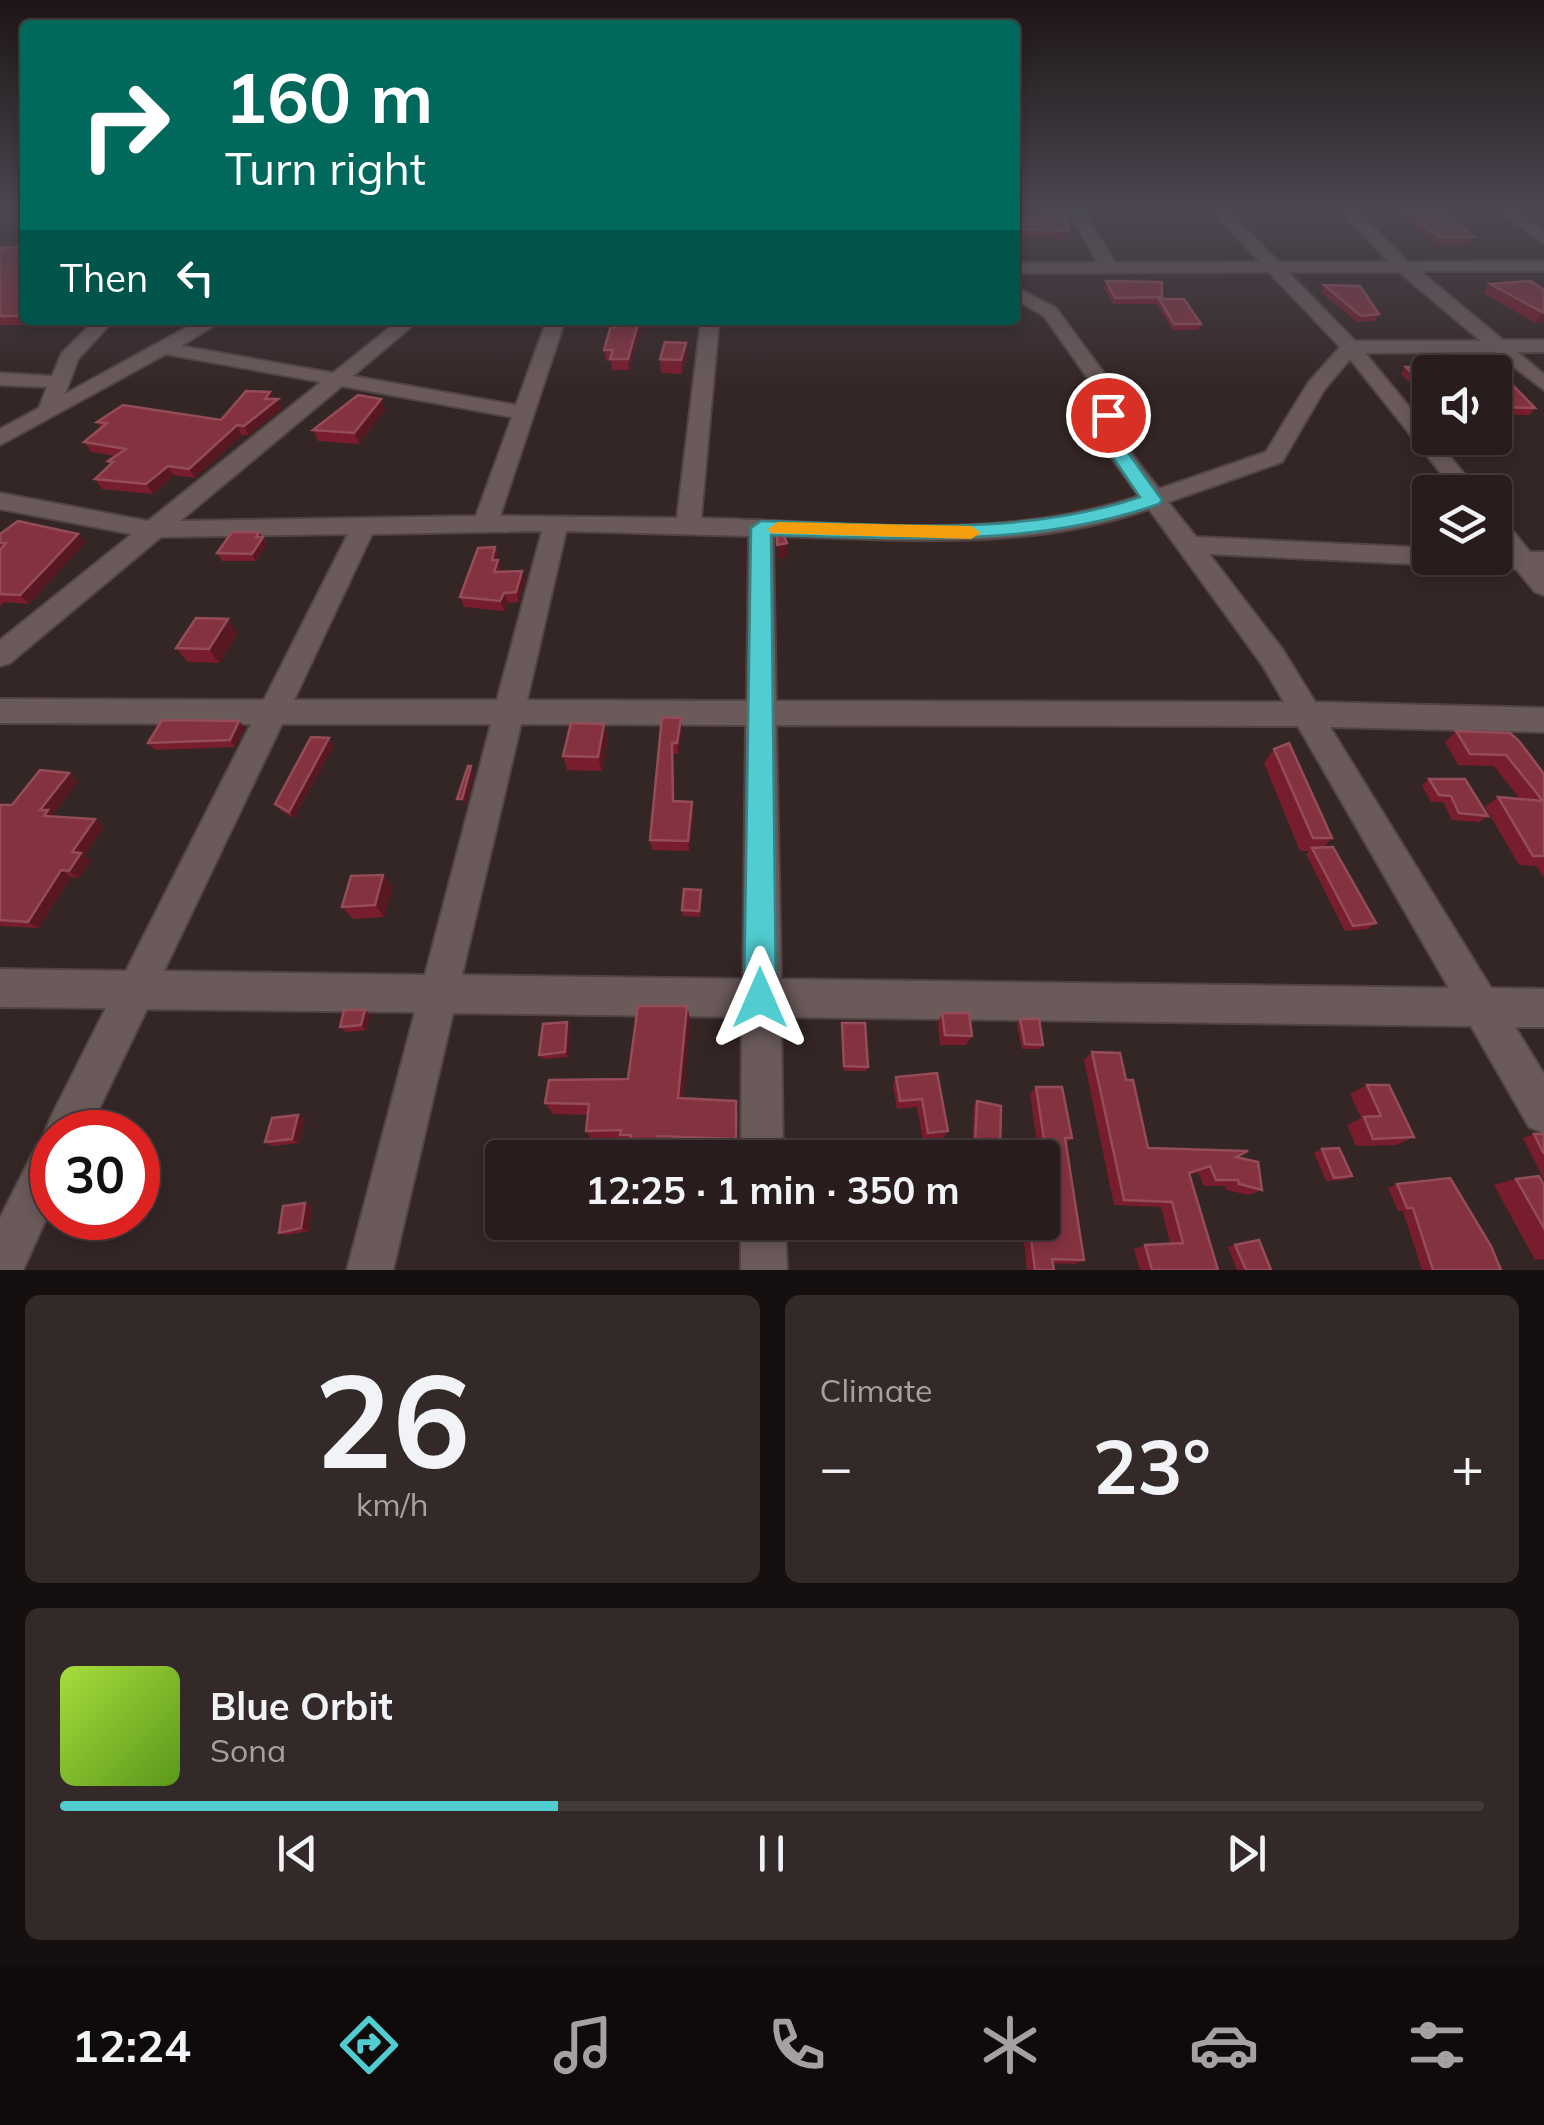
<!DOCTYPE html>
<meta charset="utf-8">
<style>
:root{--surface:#281c1c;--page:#342929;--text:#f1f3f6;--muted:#a5a1a3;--line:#443a3b;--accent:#51ccd1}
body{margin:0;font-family:Mulish,sans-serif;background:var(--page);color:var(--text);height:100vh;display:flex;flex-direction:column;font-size:38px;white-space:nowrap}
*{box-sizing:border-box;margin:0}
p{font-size:32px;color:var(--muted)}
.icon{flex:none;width:55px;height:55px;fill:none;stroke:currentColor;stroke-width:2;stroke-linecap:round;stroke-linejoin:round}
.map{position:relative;height:1270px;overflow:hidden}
.panel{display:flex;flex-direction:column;gap:25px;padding:25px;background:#160f0f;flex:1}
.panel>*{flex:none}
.guide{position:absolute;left:20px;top:20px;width:1000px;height:305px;border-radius:10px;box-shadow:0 5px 15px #0003,0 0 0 2px var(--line);background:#00695c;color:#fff;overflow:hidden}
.buttons{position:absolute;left:1412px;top:355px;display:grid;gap:20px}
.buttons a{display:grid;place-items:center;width:100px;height:100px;border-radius:10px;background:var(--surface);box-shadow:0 5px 15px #0003,0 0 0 2px var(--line);font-size:50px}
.speed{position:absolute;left:30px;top:1110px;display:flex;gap:20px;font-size:50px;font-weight:700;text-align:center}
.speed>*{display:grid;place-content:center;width:130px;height:130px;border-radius:50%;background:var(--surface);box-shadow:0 5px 15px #0003,0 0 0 2px var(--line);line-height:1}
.speed .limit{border:15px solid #d22;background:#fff;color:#111}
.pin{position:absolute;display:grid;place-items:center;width:85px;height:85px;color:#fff;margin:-42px;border:5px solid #fff;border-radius:50%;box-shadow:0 2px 10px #0007}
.me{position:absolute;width:110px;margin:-55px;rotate:0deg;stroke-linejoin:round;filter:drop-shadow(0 0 8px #0008)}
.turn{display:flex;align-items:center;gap:35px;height:210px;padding:0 40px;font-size:45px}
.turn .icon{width:130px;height:130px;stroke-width:2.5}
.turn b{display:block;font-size:70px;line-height:85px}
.then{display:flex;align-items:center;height:95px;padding:0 40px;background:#0003;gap:20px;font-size:38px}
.big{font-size:75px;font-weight:700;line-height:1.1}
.panel .tile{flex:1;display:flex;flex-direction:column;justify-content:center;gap:15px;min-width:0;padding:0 35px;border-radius:15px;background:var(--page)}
.panel .dial{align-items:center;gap:0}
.dial b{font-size:130px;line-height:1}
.song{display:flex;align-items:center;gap:30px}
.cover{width:120px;height:120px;border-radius:15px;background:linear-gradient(135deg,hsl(80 70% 55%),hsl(90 70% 35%))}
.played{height:10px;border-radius:5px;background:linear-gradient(90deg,var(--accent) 35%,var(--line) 35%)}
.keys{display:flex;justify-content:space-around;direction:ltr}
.heat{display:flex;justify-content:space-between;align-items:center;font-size:55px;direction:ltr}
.panel .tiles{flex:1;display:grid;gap:25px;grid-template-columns:1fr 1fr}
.tile:last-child{grid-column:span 2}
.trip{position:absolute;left:485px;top:1140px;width:575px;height:100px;border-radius:10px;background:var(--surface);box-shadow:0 5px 15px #0003,0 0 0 2px var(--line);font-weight:700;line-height:100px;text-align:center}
.menu{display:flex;height:160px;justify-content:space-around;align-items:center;background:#100b0b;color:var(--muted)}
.menu .icon{width:70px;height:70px}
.menu .on{color:var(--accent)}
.menu b{font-size:45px;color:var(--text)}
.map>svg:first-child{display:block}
</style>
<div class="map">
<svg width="1544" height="1270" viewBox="0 0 1544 1270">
<rect width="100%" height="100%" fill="#352626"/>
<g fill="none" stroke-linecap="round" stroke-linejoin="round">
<defs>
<g id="minor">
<path d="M1069 212H1084L1115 263 1260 262 1214 212H1230L1278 262H1389L1342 212H1358L1408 262 1544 261V271H1420L1503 340H1544V352H1517L1544 374V390L1494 352 1365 353 1479 492H1456L1350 359 1324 390 1282 462 1168 502 1196 537 1430 548V558H1495V551H1502L1495 542V518L1504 520 1530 552H1544V595L1535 592 1516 569 1209 554 1283 650 1315 702 1544 708V732L1330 727 1491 988 1544 989V1027H1515L1544 1074V1133L1529 1127 1471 1026 781 1017 783 1158H741L742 1017 453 1013 393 1270H347L415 1012 147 1009 88 1132H52V1206L23 1270H0V1218L37 1145 48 1140 45 1132 51 1117 106 1008 0 1007V969L126 971 251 724 0 723V699L264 700 348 534 161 537 10 663 0 666V640L132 534 0 509V493L148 521 321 382 166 354 0 445V429L39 408 47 387 0 385V373L52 376 62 353 95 320H114L78 359 65 394 200 320H223L181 346 333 373 399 320H419L353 376 516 405 547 320H565L500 516 677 518 701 320H719L701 518C845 522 1001 543 1139 496L1106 450 1089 380 1044 316 1015 299V287L1056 308 1106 376 1128 449 1159 489 1266 452 1308 383 1340 347 1269 272 1015 273V263H1098ZM1288 272H1399L1481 341H1355ZM342 386 512 417 476 516 180 521ZM1149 509 1263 666 1284 702 776 701 773 536C899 539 1028 552 1149 509ZM542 531 497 700H294L372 534ZM566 531 749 536 747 701 527 700ZM282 724H491L425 975 164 971ZM521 724 746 725 743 979 462 975ZM776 725 1298 726 1449 988 781 979Z"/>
<polygon points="1499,212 1516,212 1544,231 1544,243"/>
<polygon points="741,1222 785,1222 787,1270 741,1270"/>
</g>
</defs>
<!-- minor casing -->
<use href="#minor" stroke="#514444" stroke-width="4"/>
<!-- minor -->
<use href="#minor" fill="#6b5a5a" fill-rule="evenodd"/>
</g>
<!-- wall -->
<g fill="#781d2d">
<polygon points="1015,212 1069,212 1068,218 1066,218 1069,231 1067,239 1015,237"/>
<polygon points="1395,212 1441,212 1474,237 1470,244 1436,244"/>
<polygon points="0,248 25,298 25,320 72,320 66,325 0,325"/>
<polygon points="1106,281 1161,299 1201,324 1198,330 1172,330 1157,304 1113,304 1104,288"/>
<polygon points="1490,284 1544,290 1544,321 1535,323 1483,293"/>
<polygon points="1324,285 1379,314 1375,321 1357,322 1321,292"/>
<polygon points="616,327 641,330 629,370 612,370 611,361 606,361 604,350"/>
<polygon points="687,357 682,374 661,373 660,359"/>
<polygon points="1406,367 1495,367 1535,408 1529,415 1495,414 1495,372 1430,372 1430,403 1401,374"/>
<polygon points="270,392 274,399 278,399 282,408 249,435 242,435 195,478 174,475 153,494 102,489 95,479 110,465 108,461 116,456 91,452 84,442 101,428 97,422 221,420"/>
<polygon points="381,399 385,409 359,444 318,441 313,430"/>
<polygon points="259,532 267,544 256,561 222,561 217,553"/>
<polygon points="0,534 85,543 29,604 4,602 0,607"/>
<polygon points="495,547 501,572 525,581 519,602 508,603 504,611 464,607 460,597"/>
<polygon points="238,633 219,663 188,662 176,648"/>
<polygon points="662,717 682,729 678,754 674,754 674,801 694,812 689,851 652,850 650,840"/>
<polygon points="245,728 235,747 155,750 148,743"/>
<polygon points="1456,731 1544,774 1544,878 1536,866 1519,865 1485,807 1498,797 1520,799 1494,766 1458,765 1445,742"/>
<polygon points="329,738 334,745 294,818 281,811 275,804"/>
<polygon points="608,738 602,771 567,770 563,756"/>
<polygon points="1274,749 1332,838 1323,848 1376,923 1368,929 1345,931 1306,854 1309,851 1300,851 1264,763"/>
<polygon points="69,773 78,781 53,814 56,817 104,827 84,856 91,861 79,878 71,877 39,928 0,926 0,805 12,805"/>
<polygon points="1429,779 1488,816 1480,822 1452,820 1443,802 1431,802 1422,786"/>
<polygon points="392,887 384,917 353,919 342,907"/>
<polygon points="702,896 700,917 683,916 682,910"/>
<polygon points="687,1006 690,1020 683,1099 738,1112 737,1149 626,1145 624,1140 593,1142 586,1131 588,1115 553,1114 545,1103 628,1079"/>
<polygon points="942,1013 972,1036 966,1045 940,1045 938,1023"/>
<polygon points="370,1015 366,1030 346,1032 340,1027"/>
<polygon points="1020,1019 1043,1045 1040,1049 1022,1049 1017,1024"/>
<polygon points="567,1022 570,1027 568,1057 543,1059 539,1055"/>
<polygon points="842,1023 868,1067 866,1071 844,1071"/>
<polygon points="1092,1052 1126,1080 1148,1148 1236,1157 1262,1190 1249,1195 1226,1190 1226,1186 1204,1186 1198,1172 1190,1175 1218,1270 1140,1270 1134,1249 1145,1245 1170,1243 1161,1207 1114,1205 1084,1060"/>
<polygon points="937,1073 948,1131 942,1139 923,1141 917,1107 897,1109 893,1085 896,1077"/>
<polygon points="1367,1085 1414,1137 1396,1145 1356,1146 1347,1125 1361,1118 1350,1094"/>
<polygon points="1036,1087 1072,1138 1066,1143 1084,1260 1075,1264 1053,1263 1054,1270 1027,1270 1022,1222 1042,1222 1045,1197 1042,1182 1042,1158 1039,1158 1030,1094"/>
<polygon points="977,1101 1000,1152 997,1156 972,1150 974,1105"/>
<polygon points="298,1115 305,1119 299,1143 272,1146 265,1142"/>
<polygon points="1534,1134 1544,1134 1544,1180 1523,1138"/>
<polygon points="1322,1149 1352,1176 1344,1180 1326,1181 1314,1153"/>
<polygon points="1516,1179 1544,1185 1544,1259 1535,1260 1494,1185"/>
<polygon points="1397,1184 1501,1270 1422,1270 1403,1211 1398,1211 1388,1188"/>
<polygon points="305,1203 312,1206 309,1231 286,1235 279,1233"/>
<polygon points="1235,1245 1271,1270 1237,1270 1228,1247"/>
</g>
<!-- shaded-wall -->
<g fill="#581822">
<polygon points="25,283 25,297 23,298 18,290"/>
<polygon points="1542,313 1544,313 1544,321 1535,323"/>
<polygon points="639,320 641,330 629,370 628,359"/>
<polygon points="686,343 687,357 682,374 681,360"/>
<polygon points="270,392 275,401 278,399 282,408 249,435 244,426"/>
<polygon points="381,399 385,409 359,444 354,433"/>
<polygon points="237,425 242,435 195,478 189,469"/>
<polygon points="168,466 174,475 153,494 146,484"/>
<polygon points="259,532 267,544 256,561 252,554 256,537"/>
<polygon points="78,534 85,543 29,604 20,595"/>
<polygon points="787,543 787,557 777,559 777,545"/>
<polygon points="495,547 498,558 496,566 498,560 502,571 498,583 492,560"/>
<polygon points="522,571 525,581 519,602 516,592"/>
<polygon points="504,593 508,603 504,611 500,601"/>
<polygon points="228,619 238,633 219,663 209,649"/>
<polygon points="681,718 682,729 678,754 677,743"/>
<polygon points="239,721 245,728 235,747 230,740"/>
<polygon points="604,724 608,738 602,771 598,757"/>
<polygon points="329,738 334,745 294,818 289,812"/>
<polygon points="672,743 674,754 675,812 673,801"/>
<polygon points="471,766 474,773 466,806 462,799"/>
<polygon points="69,773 78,781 53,814 58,818 44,816 40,810"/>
<polygon points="692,802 694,812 689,851 688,841"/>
<polygon points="95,819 104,827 84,856 91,861 79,878 69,871 72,852"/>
<polygon points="61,870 71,877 39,928 28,922"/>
<polygon points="383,875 392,887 384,917 375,905"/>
<polygon points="687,1006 690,1020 682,1110 678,1098"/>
<polygon points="365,1010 370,1015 366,1030 361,1025"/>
<polygon points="567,1022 570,1027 568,1057 565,1052"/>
<polygon points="298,1115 305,1119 299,1143 292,1139"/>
<polygon points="658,1136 662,1146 661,1158 656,1158"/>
<polygon points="305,1203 312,1206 309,1231 301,1228"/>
</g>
<!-- building -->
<g fill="#843240" stroke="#934c58" stroke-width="2.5">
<polygon points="1015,212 1064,212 1069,231 1015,229"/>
<polygon points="1406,212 1441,212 1474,237 1440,237"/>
<polygon points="25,247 25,283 18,290 25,298 25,316 0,316 0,248"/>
<polygon points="1106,281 1162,282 1162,297 1115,298"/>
<polygon points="1531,281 1544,290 1544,313 1490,284"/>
<polygon points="1324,285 1360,286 1379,314 1361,316"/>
<polygon points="1159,299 1184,299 1201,324 1174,324"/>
<polygon points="619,320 639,320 628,359 610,359 613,350 604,350 611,326 616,327"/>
<polygon points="665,342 686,343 681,360 660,359"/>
<polygon points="1406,367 1495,367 1535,408 1495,407 1495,372 1430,372 1430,392"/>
<polygon points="246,391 270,392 265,399 278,399 244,426 237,425 189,469 168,466 146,484 95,479 113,462 108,461 126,449 84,442 107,423 97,422 123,405 221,420"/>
<polygon points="358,395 381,399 354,433 313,430"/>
<polygon points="18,521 78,534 20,595 0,594 0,550 6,543 0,543 0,534"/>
<polygon points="777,525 779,525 787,543 777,545"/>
<polygon points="232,532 259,532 256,537 263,537 252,554 217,553"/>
<polygon points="495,547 492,560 498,560 494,572 522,571 516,592 504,593 500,601 460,597 478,548"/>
<polygon points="196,618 228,619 209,649 176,648"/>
<polygon points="662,717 681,718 677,743 672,743 673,801 692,802 688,841 650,840"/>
<polygon points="162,720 239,721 230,740 148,743"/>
<polygon points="571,723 604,724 598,757 563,756"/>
<polygon points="1456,731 1510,733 1519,741 1544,774 1544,856 1533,856 1498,797 1543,801 1506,755 1470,754"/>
<polygon points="311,737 329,738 289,812 275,804"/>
<polygon points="1289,743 1332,838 1313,838 1274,749"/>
<polygon points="468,766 471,766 462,799 457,799"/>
<polygon points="40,770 69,773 40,810 48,810 44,816 95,819 72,852 81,853 69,871 61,870 28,922 0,920 0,805 12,805"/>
<polygon points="1429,779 1465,779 1488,816 1459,813 1451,796 1439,795"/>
<polygon points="1333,847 1376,923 1353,926 1312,848"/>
<polygon points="383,875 375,905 342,907 351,876"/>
<polygon points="684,889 701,890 699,911 682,910"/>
<polygon points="638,1006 687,1006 678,1098 736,1101 736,1139 658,1136 656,1158 628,1158 631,1135 620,1135 621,1130 586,1131 589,1104 545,1103 549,1080 628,1079"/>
<polygon points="344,1010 365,1010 361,1025 340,1027"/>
<polygon points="942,1013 969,1013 972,1036 945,1035"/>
<polygon points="1020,1019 1039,1019 1043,1045 1025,1044"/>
<polygon points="567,1022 565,1052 539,1055 543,1024"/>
<polygon points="842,1023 865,1023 868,1067 844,1066"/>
<polygon points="1092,1052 1120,1053 1126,1080 1133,1080 1148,1148 1248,1151 1236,1157 1258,1162 1262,1190 1239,1184 1238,1180 1216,1180 1210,1166 1189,1173 1218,1270 1152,1270 1145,1245 1183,1243 1172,1202 1124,1200"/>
<polygon points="937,1073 948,1131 928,1133 922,1099 900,1101 896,1077"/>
<polygon points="1367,1085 1389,1085 1414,1137 1373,1139 1364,1117 1381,1116"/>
<polygon points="1036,1087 1062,1087 1072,1138 1065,1138 1084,1260 1052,1259 1054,1270 1035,1270 1029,1222 1042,1222 1042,1197 1053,1198"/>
<polygon points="977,1101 1001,1106 1000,1152 975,1146"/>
<polygon points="298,1115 292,1139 265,1142 272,1118"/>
<polygon points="1534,1134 1544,1134 1544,1154"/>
<polygon points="1339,1148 1352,1176 1334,1178 1322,1149"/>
<polygon points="1539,1176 1544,1185 1544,1228 1516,1179"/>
<polygon points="1450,1178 1491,1246 1501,1270 1433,1270 1413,1208 1407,1208 1397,1184"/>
<polygon points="305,1203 301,1228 279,1233 283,1206"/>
<polygon points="1259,1240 1271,1270 1246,1270 1235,1245"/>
</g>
<!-- sky -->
<linearGradient id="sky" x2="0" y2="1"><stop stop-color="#1d1515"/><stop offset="0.54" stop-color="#4b4752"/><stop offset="1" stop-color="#4b4752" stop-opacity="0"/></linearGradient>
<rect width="1544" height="390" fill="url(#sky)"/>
<!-- route -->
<path fill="#51ccd1" stroke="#358588" stroke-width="2.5" d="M1108 410 1117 415 1126 450 1162 500 1159 504C1033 548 903 538 771 535L776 998 771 1010 760 1014 749 1010 744 998 751 528 761 521C887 524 1019 538 1140 497L1108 450 1099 415Z"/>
<!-- slow -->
<polygon fill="#f59e0b" points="778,522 971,526 981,533 971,539 771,533 768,529"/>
</svg>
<div class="buttons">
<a><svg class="icon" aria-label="sound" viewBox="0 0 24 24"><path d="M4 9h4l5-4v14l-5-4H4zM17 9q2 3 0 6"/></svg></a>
<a><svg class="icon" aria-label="layers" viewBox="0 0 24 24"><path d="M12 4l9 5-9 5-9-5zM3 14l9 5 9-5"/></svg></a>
</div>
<div class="speed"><div class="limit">30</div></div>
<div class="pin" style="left:1108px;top:415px;background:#d93025"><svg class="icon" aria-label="arrive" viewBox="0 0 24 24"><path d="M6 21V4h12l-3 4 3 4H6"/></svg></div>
<svg class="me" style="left:760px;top:998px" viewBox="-20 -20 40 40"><path d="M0-17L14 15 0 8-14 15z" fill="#51ccd1" stroke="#fff" stroke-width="4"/></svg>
<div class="trip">12:25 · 1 min · 350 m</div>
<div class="guide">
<div class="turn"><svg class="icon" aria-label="right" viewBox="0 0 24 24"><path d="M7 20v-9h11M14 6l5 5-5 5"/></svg><div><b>160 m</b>Turn right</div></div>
<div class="then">Then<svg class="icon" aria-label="left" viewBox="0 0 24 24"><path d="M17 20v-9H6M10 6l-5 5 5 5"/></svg></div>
</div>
</div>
<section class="panel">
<div class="tiles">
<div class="tile dial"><b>26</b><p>km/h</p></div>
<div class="tile"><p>Climate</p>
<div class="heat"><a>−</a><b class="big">23°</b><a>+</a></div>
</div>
<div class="tile">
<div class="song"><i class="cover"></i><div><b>Blue Orbit</b><p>Sona</p></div></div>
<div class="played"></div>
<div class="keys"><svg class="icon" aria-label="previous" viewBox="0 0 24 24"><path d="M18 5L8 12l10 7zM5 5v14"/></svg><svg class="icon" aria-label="pause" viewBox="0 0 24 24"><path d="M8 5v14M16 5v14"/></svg><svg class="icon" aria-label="next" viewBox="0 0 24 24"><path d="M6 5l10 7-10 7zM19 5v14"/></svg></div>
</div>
</div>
</section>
<nav class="menu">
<b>12:24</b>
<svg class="icon on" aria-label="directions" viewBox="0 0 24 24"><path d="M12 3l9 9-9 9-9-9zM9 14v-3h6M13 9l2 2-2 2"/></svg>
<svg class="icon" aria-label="music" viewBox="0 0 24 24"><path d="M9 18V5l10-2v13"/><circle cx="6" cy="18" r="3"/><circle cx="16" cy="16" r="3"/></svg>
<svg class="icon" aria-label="phone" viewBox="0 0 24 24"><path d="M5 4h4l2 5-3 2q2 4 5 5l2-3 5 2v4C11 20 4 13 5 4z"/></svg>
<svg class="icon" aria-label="climate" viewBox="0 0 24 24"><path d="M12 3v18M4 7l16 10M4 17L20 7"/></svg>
<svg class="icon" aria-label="car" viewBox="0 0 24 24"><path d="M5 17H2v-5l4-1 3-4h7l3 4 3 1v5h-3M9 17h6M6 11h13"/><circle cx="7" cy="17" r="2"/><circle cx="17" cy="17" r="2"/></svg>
<svg class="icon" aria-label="filters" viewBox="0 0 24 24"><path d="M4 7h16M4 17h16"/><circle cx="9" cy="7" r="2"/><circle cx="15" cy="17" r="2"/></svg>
</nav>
